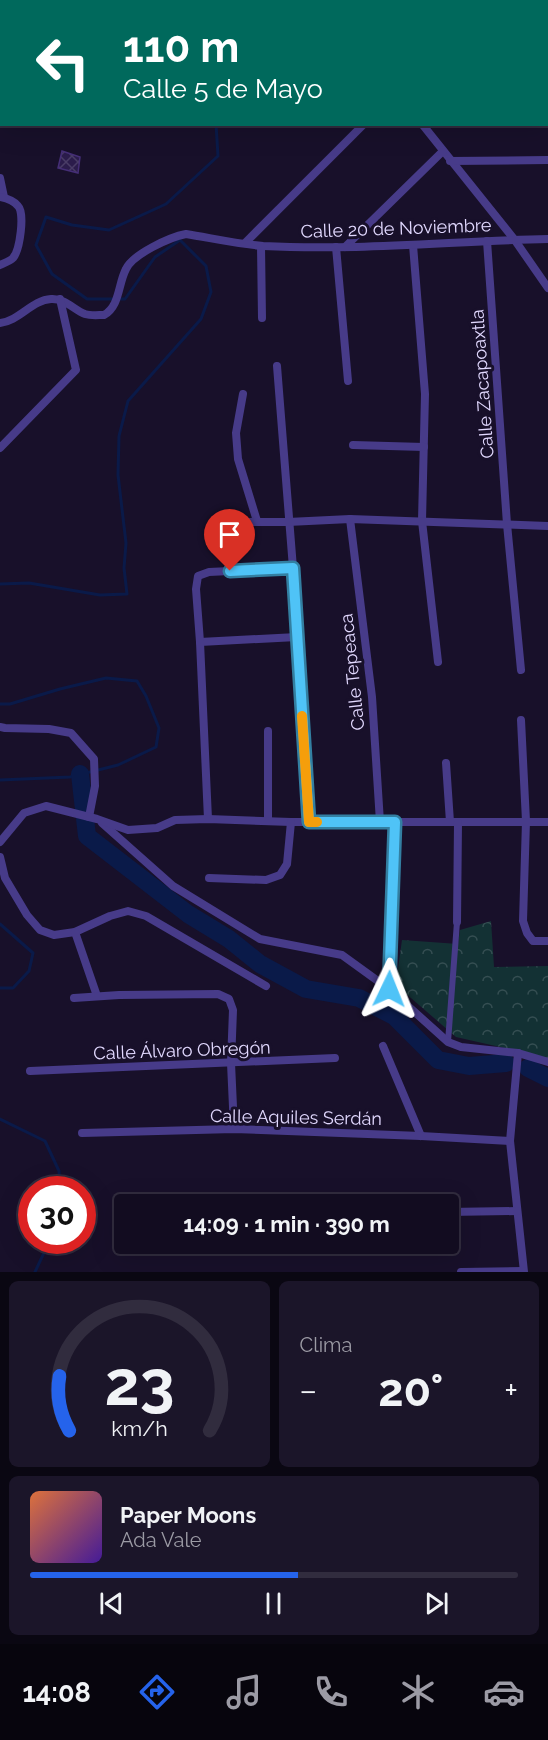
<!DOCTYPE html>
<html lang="es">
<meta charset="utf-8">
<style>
:root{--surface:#120c20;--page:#1b1529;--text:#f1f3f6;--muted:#9c9ba5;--line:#312c3e;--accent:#2563eb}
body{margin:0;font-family:Raleway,sans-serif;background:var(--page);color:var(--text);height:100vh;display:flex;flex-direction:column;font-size:22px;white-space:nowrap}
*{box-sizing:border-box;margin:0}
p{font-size:20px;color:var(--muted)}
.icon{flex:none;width:33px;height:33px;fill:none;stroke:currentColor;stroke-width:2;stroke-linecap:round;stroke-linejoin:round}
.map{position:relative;height:1272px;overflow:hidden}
.drawer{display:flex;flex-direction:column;gap:9px;padding:9px;background:#0a0712;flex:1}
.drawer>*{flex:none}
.top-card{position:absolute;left:0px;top:0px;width:549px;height:126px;box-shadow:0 6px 24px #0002,0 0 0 2px var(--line);background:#00695c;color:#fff;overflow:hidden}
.speed{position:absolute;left:18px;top:1176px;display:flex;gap:12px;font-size:30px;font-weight:700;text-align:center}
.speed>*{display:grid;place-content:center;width:78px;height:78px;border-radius:50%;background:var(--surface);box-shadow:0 6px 24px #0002,0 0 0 2px var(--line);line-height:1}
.speed .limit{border:9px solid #d22;background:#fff;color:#111}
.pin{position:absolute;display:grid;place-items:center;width:51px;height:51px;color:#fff;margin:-62px -26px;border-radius:50% 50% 50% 0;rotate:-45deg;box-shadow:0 0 6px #0007}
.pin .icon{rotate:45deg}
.me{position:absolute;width:66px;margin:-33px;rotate:2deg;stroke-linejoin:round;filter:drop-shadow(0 0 4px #0008)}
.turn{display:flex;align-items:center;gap:21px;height:126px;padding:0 24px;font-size:27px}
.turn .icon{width:78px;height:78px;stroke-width:2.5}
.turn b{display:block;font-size:42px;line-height:51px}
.big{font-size:45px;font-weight:700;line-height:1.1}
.drawer .tile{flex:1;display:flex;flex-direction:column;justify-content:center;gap:9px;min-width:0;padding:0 21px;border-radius:9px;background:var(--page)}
.drawer .dial{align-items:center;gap:0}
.dial svg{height:156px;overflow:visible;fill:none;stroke:var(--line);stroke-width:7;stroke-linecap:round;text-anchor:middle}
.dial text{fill:var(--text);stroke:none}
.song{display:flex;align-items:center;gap:18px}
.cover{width:72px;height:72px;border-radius:9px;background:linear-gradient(135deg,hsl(20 70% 55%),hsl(260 70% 35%))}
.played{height:6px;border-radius:3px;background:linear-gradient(90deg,var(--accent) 55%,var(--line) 55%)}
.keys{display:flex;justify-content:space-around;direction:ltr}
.heat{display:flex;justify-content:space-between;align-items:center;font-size:33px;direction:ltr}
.drawer .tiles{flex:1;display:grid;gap:9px;grid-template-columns:1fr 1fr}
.tile:last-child{grid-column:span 2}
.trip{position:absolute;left:114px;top:1194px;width:345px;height:60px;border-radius:6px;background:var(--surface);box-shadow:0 6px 24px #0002,0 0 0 2px var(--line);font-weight:700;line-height:60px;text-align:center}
.tab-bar{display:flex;height:96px;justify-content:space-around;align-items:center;background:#07050d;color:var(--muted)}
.tab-bar .icon{width:42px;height:42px}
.tab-bar .current{color:var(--accent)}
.tab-bar b{font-size:27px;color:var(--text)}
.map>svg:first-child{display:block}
</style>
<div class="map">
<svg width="548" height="1272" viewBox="0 0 548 1272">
<defs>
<pattern id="park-crowns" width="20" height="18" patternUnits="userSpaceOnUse" patternTransform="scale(1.5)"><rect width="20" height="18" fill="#133134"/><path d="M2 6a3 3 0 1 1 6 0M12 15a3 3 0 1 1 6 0" fill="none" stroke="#354e52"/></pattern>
<pattern id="building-cross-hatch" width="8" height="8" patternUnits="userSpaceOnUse" patternTransform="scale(1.5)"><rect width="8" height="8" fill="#2b1c4b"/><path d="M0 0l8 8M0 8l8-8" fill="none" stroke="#493c66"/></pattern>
</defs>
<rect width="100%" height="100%" fill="#18102a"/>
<!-- park -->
<polygon fill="url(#park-crowns)" points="491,921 494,967 548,966 548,1058 456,1037 404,992 396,983 402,940 458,944 460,930"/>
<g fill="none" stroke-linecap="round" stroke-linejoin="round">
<!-- stream -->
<g stroke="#0a1a49" stroke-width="3">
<polyline points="11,0 12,2"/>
<polyline points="0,584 29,583 100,595 127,594 124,568 126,543 118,475 119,436 128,401 201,319 211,292 206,266 180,240 155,257 125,299 87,299 52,274 36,245 46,217 72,225 109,230 166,204 218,156 216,124"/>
<polyline points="0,704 10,704 60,689 106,678 137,681 146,696 159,728 156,747 118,765 70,777 0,780"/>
<polyline points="0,924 33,953 29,971 13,988 0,988"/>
<polyline points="0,1119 45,1141 59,1171 60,1190"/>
<polyline points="35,1272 50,1240"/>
</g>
<!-- river -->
<g stroke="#0a1a49" stroke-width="18">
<polyline points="80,774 87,836 188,914 229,939 260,964 306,989 359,998 394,1016 438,1060 469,1066 506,1063"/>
<polyline points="528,1068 548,1078"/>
</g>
</g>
<!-- building -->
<polygon fill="url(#building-cross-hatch)" stroke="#452e77" stroke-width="1.5" points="62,151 80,157 78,173 58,168"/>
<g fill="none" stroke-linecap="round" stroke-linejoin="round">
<!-- pedestrian -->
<polyline stroke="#473b89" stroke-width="6" points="448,1042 457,922"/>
<!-- minor -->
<g stroke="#473b89" stroke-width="8">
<polyline points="63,0 67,2"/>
<polyline points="333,0 334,2"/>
<polyline points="139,2 140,0"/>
<polyline points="422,124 514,239 548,288"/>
<polyline points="450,161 548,160"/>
<polyline points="0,178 4,197"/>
<path d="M0 197C5 198 14 201 18 206 25 213 20 250 13 258 10 261 4 263 0 265"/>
<polyline points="487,241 507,524 521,670"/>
<polyline points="245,243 364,124"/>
<polyline points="413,245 425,394 422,521 438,662"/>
<polyline points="261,246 262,318"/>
<polyline points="336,247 348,381"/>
<polyline points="345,247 443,151"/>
<path d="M0 323C19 321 32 300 51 299 65 298 74 310 85 314 91 316 98 315 104 315 120 306 118 284 126 269 133 254 170 237 186 234 211 238 237 244 263 246 358 251 453 241 548 239"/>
<polyline points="277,366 293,568 309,822"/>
<polyline points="243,394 236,433 238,459 257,521"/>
<polyline points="353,445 424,447"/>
<polyline points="0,448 76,370 60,299"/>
<polyline points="350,519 372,697 380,822"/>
<polyline points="227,522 288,522 350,519 548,526"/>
<polyline points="200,642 297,637"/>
<polyline points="521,720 526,821 523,921 527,933 533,941 548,941"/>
<polyline points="0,727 5,728 49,729 71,733 94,759 95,786 89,817"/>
<polyline points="268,731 268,821"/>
<polyline points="446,763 450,822"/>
<polyline points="208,819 200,642 196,589 198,576 209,572 293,568"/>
<polyline points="102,823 173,886 260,939 342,955 389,989 448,1042 461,1047 518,1053 548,1062"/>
<polyline points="0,842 24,813 46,806 97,819 128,830 157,828 175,820 208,819 291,822 548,822"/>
<polyline points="0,857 5,878 27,915 40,930 54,935 75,932 110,916 128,911 146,916 266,986"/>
<polyline points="209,878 266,880 280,875 287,864 291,822"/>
<polyline points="457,922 458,823"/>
<polyline points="75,932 97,996"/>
<polyline points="389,989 395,822"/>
<polyline points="74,998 119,995 218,994 229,999 233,1010 231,1063 234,1129"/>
<polyline points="383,1046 421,1136"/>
<polyline points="518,1053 510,1141 524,1272"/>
<polyline points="30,1071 335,1058"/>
<polyline points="82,1133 234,1129 421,1136 510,1141"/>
<polyline points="448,1212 517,1211"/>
<polyline points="461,1272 523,1271"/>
</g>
</g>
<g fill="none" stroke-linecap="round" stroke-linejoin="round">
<defs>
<polyline id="route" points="230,571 293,568 309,822 395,822 389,989"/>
</defs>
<!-- route casing -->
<use href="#route" stroke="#337fa1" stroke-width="15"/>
<!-- route -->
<use href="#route" stroke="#4fc3f7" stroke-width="10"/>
<!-- slow -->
<polyline stroke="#f59e0b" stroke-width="10" points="302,716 309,822 317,822"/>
</g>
<g text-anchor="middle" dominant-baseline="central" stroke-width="6" stroke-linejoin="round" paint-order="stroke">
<!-- street labels -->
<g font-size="18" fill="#e2d9ff" stroke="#18102a">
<text transform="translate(396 228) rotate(-2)">Calle 20 de Noviembre</text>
<text transform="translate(482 384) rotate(-94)">Calle Zacapoaxtla</text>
<text transform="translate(352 672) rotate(-96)">Calle Tepeaca</text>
<text transform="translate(182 1050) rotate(-2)">Calle Álvaro Obregón</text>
<text transform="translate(296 1117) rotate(1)">Calle Aquiles Serdán</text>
</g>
</g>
</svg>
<div class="speed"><div class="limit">30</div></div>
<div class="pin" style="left:230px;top:571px;background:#d93025"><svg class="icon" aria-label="arrive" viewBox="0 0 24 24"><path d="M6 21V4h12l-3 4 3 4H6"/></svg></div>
<svg class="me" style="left:389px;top:989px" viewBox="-20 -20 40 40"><path d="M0-17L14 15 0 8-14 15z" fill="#4fc3f7" stroke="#fff" stroke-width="4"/></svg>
<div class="trip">14:09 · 1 min · 390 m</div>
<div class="top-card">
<div class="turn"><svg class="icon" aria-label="left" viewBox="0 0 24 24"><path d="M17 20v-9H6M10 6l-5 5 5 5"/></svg><div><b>110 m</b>Calle 5 de Mayo</div></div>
</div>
</div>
<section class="drawer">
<div class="tiles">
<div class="tile dial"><svg viewBox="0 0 100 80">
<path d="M14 69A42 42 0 1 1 86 69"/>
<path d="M14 69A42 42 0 0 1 9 41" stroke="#2563eb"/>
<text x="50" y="56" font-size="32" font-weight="700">23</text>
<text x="50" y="72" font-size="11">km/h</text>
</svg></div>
<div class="tile"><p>Clima</p>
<div class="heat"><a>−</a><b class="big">20°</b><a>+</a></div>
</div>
<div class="tile">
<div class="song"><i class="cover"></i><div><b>Paper Moons</b><p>Ada Vale</p></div></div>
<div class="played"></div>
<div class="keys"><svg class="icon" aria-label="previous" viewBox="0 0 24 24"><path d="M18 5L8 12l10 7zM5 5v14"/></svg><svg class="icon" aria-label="pause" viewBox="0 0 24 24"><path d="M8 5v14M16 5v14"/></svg><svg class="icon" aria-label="next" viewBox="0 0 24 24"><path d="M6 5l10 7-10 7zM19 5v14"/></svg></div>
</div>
</div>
</section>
<nav class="tab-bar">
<b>14:08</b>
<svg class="icon current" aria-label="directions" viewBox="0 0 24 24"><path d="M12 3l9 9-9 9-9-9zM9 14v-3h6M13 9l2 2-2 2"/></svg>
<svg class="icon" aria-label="music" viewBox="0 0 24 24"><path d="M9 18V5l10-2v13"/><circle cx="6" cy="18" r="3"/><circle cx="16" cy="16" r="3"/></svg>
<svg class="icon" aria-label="phone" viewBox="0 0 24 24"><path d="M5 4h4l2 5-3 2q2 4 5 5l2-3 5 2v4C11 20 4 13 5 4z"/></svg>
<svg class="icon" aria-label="climate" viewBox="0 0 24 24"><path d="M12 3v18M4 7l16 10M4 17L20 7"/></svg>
<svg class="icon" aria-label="car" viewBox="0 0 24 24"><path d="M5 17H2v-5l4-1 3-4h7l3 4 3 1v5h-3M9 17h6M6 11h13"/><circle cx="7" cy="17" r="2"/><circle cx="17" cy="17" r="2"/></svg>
</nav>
